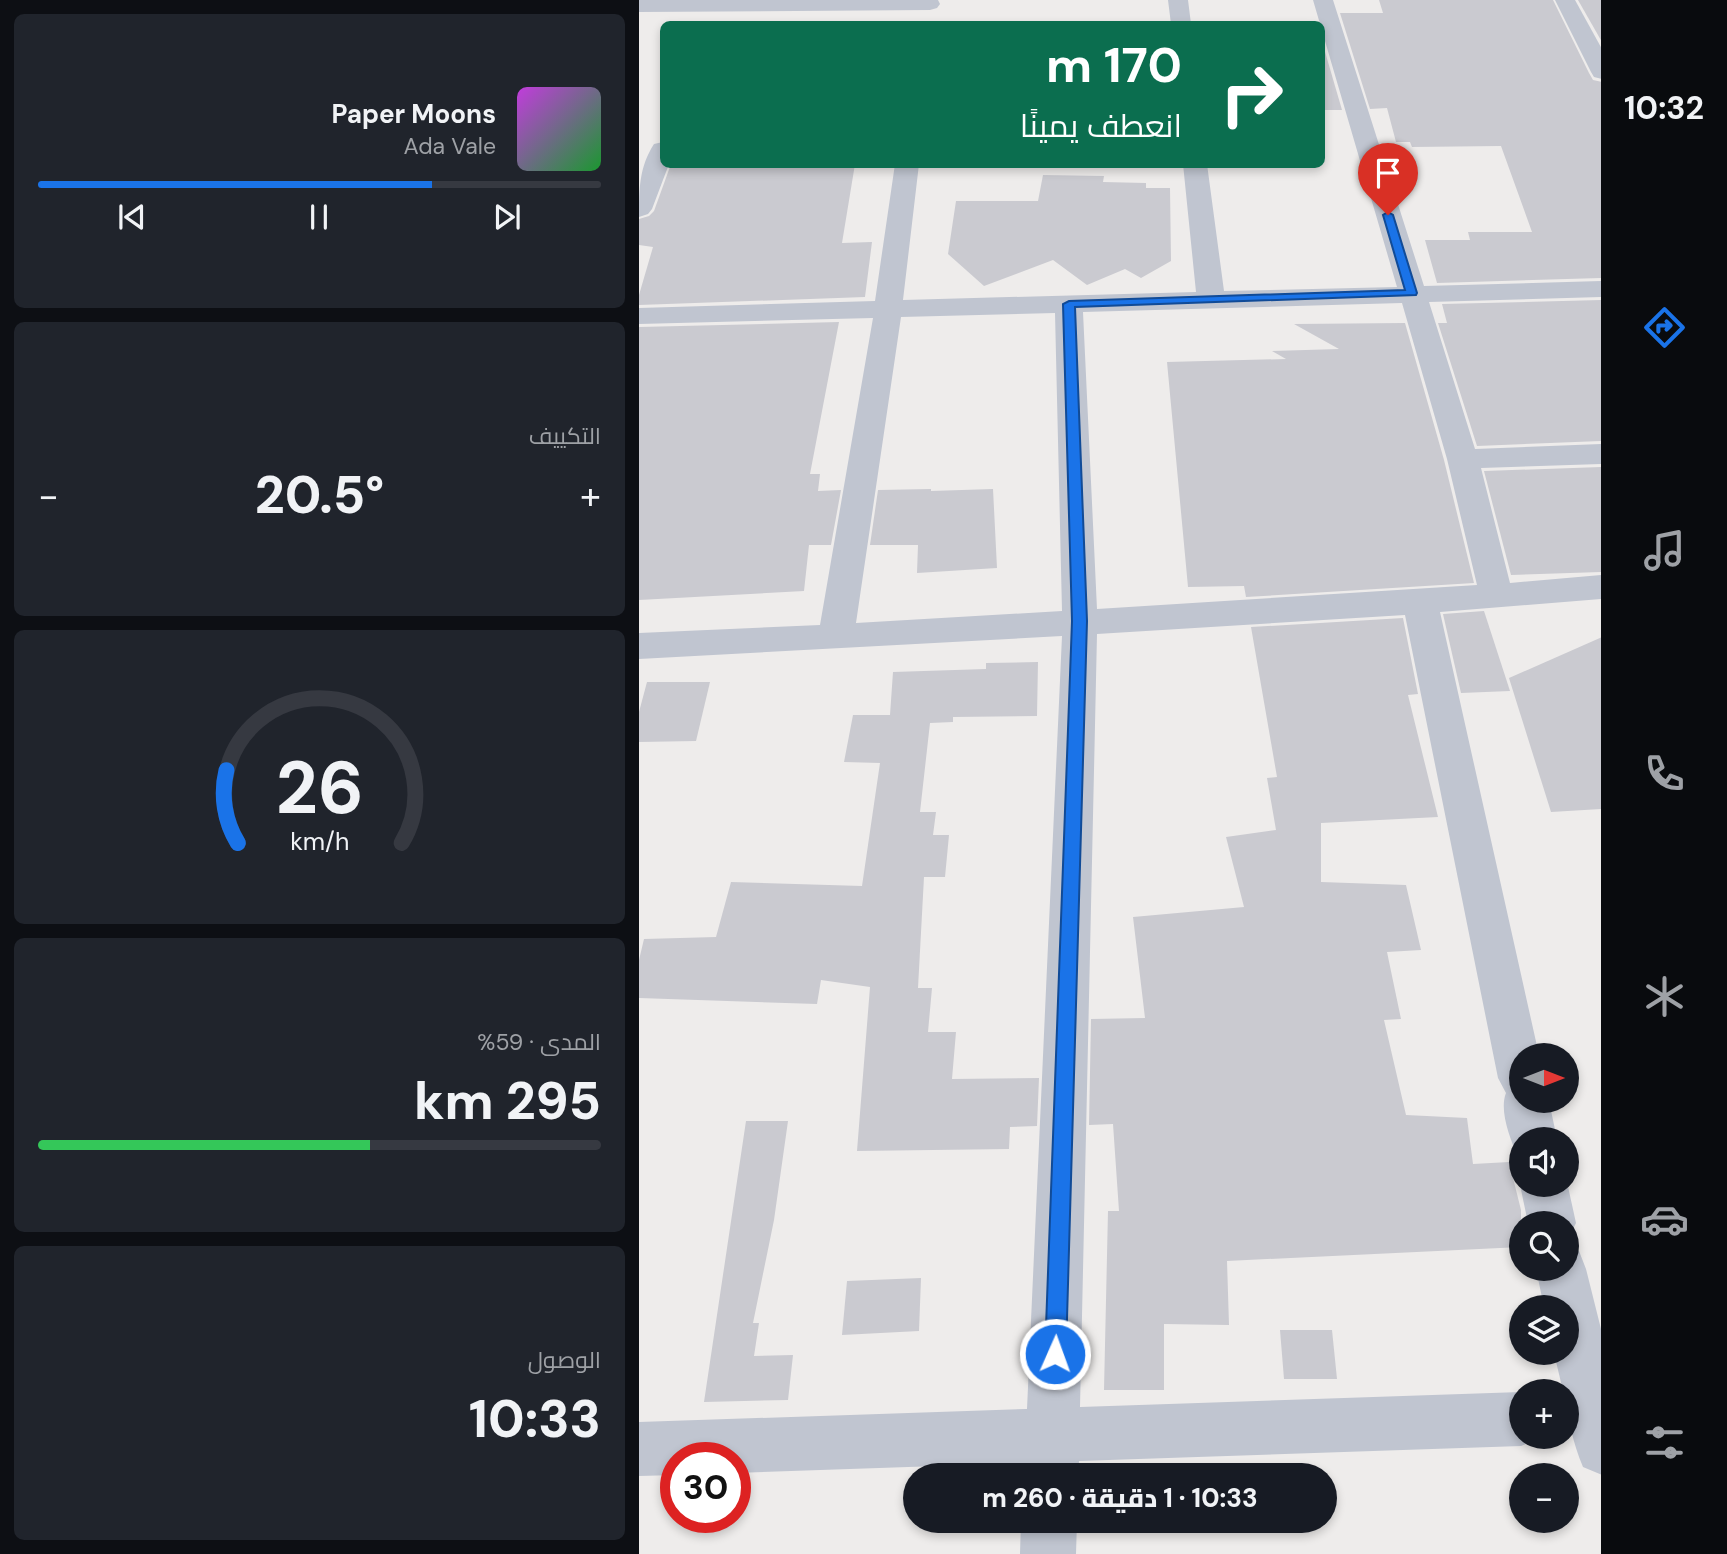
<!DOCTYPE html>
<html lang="ar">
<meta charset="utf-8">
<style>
:root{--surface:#171b24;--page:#20242c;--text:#f1f3f6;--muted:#9ea1a6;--line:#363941;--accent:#1a73e8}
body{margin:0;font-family:"DM Sans",Cairo,sans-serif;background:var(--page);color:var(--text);direction:rtl;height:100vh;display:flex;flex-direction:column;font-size:26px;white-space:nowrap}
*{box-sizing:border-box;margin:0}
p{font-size:23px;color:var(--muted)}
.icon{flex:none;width:38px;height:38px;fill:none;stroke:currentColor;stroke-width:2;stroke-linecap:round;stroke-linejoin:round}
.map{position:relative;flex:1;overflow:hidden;direction:ltr}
.panel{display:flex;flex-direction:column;gap:14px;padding:14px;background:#0d0f14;width:639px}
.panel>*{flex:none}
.hud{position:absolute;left:21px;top:21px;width:665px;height:147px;border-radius:10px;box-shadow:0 4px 10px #0003;direction:rtl;background:#0b6e4f;color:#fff;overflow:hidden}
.needle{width:46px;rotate:90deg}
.buttons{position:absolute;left:870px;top:1043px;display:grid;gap:14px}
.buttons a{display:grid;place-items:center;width:70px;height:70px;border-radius:50%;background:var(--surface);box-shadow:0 4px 10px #0003;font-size:35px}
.speed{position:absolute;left:21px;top:1442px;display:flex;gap:14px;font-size:35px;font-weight:700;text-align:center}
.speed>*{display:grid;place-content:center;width:91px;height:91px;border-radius:50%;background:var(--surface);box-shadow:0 4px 10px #0003;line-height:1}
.speed .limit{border:10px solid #d22;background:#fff;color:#111}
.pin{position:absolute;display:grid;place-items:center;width:60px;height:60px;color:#fff;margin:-72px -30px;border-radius:50% 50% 50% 0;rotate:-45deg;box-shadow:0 0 7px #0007}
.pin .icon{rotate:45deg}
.me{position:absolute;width:77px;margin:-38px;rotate:2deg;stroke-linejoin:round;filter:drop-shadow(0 0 5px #0008)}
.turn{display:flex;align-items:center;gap:24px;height:147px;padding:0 28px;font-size:32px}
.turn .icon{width:91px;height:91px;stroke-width:2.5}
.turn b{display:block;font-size:49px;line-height:60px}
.big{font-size:52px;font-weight:800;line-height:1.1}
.panel .card{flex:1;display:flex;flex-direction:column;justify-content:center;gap:10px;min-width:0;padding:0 24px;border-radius:10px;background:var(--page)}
.panel .dial{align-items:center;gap:0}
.dial svg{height:182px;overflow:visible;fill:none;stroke:var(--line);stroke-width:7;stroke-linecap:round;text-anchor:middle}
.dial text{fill:var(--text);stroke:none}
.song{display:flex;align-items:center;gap:21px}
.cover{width:84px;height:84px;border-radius:10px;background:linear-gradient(135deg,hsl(290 70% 55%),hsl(130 70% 35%))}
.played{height:7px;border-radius:4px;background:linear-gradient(90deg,var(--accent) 70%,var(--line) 70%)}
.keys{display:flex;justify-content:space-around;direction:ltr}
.heat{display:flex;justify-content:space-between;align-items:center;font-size:38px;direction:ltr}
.charge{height:10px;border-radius:5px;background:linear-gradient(90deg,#34c759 59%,var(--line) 0)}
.trip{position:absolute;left:264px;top:1463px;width:434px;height:70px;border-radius:35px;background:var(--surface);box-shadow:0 4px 10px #0003;font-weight:800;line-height:70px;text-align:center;direction:rtl}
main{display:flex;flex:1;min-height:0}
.menu{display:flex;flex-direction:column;width:126px;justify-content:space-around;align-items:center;background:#090b0e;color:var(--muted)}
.menu .icon{width:49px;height:49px}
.menu .current{color:var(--accent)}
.menu b{font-size:32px;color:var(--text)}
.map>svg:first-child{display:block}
</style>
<main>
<nav class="menu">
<b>10:32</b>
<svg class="icon current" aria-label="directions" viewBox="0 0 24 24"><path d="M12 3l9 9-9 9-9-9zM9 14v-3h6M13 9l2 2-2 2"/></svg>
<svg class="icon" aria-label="music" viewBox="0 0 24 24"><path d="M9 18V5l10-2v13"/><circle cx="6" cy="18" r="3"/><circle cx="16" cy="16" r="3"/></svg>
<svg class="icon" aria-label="phone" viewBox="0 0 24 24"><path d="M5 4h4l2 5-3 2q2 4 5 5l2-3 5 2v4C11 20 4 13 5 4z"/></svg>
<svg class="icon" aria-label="climate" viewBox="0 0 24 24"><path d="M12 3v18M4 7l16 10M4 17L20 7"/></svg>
<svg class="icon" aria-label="car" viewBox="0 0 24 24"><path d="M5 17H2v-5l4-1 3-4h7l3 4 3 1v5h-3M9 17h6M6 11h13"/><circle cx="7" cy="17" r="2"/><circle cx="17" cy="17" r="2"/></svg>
<svg class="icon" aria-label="filters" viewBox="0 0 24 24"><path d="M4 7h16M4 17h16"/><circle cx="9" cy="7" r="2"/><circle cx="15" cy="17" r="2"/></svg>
</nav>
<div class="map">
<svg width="963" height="1554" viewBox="0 0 963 1554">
<rect width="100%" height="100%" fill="#eeeceb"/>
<!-- building -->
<g fill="#cacad0">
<polygon points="740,0 914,0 950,73 954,80 963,82 963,278 798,283 786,240 831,240 829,232 893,232 862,146 773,147 771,142 757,142 748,108 731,109 701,13 744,13"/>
<polygon points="939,0 963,0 963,42"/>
<polygon points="682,38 703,110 682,110"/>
<polygon points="32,164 216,164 203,243 233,242 226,297 0,305 0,295 14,247 0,245 0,219 10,216 15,211"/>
<polygon points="404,175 465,176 464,182 507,183 507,188 531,188 532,261 502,278 486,269 448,285 414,260 345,286 309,254 317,201 399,201"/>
<polygon points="963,300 963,441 838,446 799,323 808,323 803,304"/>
<polygon points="200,322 171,474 181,474 179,491 202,490 192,545 170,545 165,591 0,600 0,327"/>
<polygon points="766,323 805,460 835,583 607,597 605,586 549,587 528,362 647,359 633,351 700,349 655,324"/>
<polygon points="963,467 963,572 872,575 845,471"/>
<polygon points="292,489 292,491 354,489 358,568 278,573 279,545 231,545 239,490"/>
<polygon points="845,611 871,691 822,693 804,614"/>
<polygon points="764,618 779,694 769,695 799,817 682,823 682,882 767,885 782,950 748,952 762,1019 745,1020 767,1115 828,1118 834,1164 870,1162 882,1210 882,1247 588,1261 590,1325 525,1324 525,1390 465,1390 469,1211 480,1211 474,1124 450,1125 452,1019 506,1018 494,917 605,907 587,837 637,830 628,778 638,777 612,627"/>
<polygon points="963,637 963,809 912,812 870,678"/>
<polygon points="399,662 398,716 314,717 314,722 291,723 281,812 297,812 294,835 310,835 306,877 285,877 279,988 293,988 289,1032 317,1032 313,1079 400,1078 398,1126 371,1127 370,1149 218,1151 231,987 182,980 178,1004 0,998 0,960 5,939 77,937 92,882 223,886 241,763 205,762 214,715 251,715 254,672 347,669 347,663"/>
<polygon points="8,682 71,682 57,741 0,742 0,712"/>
<polygon points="107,1121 149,1121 135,1220 114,1323 120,1323 115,1356 154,1355 149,1400 65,1402"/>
<polygon points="282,1278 280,1331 203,1335 208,1281"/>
<polygon points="641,1330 693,1330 698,1379 645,1379"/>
</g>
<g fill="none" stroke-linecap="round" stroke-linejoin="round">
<!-- street -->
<g fill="#c0c5d0" fill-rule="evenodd">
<polygon points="0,0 299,0 301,4 298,8 291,10 0,12"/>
<polygon points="529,0 549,0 552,24 532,24"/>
<path d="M674 0H694L785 286 963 281V297L790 302 836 449 963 444V464L842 468 871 583 963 575V599L801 612 900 1055H882V1101H910L918 1139H882V1156L878 1155C871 1138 860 1110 867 1093L859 1078 766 615 458 634 441 1407 882 1392V1437L901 1438 882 1446 440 1461 439 1475H385V1463L96 1473V1458H37V1475L0 1476V1422L388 1409 423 636 0 659V633L181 625 234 318 0 324V308L236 301 256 164H280L264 300 557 292 544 164H568L585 291 758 287ZM763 303 808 459 838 585 458 609 444 312ZM416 313 423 611 217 623 262 317Z"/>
<polygon points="916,0 936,0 963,49 963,79 955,77 952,72"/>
<path d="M24 142V164H30L13 209 9 214 0 217C0 190 0 167 15 144Z"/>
<polygon points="928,1182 937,1223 928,1241 928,1223 889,1223 881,1185 882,1183 928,1185"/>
<path d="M928 1246 940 1251 947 1269 963 1333V1475L944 1467C934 1443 928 1418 928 1391H924L915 1353H928V1307H905L897 1269H928Z"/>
<polygon points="382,1521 438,1521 437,1554 381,1554"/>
</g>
</g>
<!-- route -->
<polygon fill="#1a73e8" stroke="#114b97" stroke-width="2" points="749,212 754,215 778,293 777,295 436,307 448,621 427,1354 424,1361 416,1365 409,1361 406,1354 433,621 424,304 430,301 766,290 744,215"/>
</svg>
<div class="buttons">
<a><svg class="needle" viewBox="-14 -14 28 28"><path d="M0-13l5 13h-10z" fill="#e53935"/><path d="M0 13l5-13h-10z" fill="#9ea1a6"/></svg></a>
<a><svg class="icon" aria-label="sound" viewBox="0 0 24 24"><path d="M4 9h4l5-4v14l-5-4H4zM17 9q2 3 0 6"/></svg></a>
<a><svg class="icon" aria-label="search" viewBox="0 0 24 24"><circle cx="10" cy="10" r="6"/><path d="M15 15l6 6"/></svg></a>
<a><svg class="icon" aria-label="layers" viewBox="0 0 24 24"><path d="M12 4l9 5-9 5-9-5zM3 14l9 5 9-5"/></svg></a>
<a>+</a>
<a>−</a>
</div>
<div class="speed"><div class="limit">30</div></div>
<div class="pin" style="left:749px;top:215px;background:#d93025"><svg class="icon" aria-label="arrive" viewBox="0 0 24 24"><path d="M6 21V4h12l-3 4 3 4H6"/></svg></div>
<svg class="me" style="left:416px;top:1354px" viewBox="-20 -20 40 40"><circle r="17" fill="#1a73e8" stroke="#fff" stroke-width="3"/><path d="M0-11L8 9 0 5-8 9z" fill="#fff"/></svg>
<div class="trip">10:33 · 1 دقيقة · 260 m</div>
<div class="hud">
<div class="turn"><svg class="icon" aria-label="right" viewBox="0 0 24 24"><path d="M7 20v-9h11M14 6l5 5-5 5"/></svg><div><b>170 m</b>انعطف يمينًا</div></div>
</div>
</div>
<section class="panel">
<div class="card">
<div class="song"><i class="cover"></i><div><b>Paper Moons</b><p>Ada Vale</p></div></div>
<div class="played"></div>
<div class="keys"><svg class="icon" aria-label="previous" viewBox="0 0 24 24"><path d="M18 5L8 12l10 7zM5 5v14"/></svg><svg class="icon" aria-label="pause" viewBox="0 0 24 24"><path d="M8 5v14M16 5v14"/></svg><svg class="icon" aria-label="next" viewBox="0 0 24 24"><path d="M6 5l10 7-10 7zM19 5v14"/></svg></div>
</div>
<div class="card"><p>التكييف</p>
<div class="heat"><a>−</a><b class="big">20.5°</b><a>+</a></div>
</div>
<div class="card dial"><svg viewBox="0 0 100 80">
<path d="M14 69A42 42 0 1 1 86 69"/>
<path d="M14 69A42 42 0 0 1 9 37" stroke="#1a73e8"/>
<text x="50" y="56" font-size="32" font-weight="700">26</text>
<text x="50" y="72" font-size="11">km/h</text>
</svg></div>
<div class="card"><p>المدى · 59%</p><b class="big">295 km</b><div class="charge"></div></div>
<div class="card"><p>الوصول</p><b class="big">10:33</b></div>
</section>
</main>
